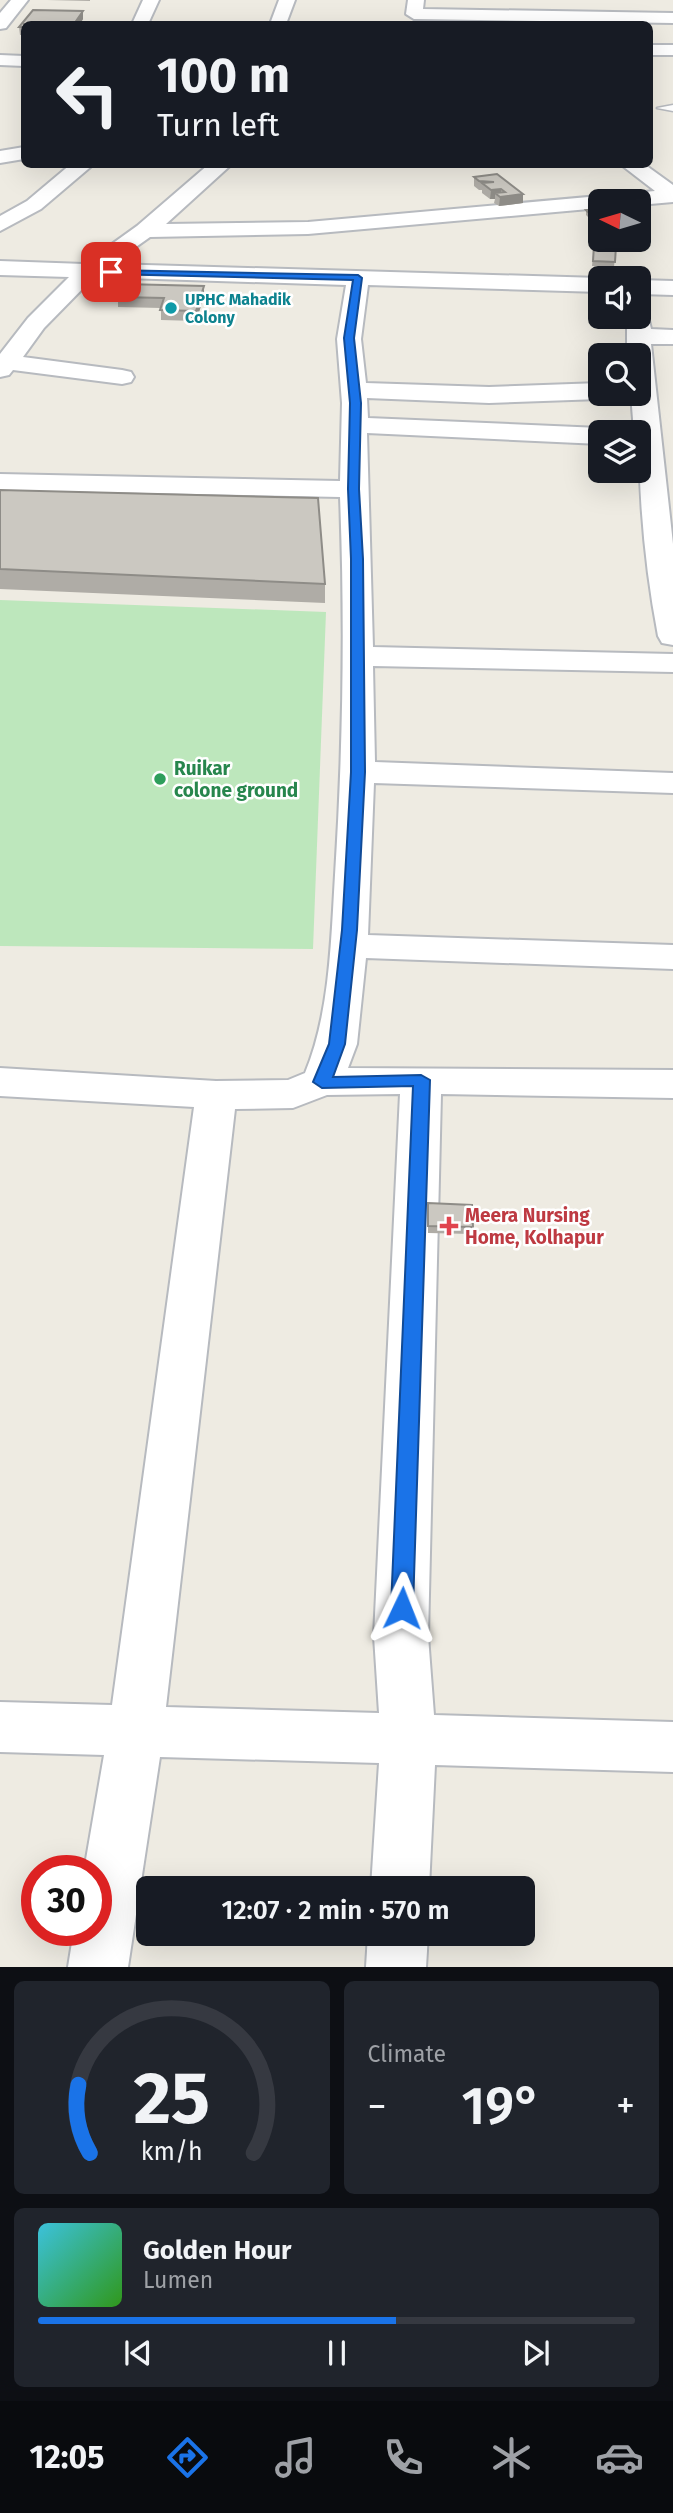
<!DOCTYPE html>
<meta charset="utf-8">
<style>
:root{--surface:#171b24;--page:#20242c;--text:#f1f3f6;--muted:#9ea1a6;--line:#363941;--accent:#1a73e8}
body{margin:0;font-family:"Fira Sans",sans-serif;background:var(--page);color:var(--text);height:100vh;display:flex;flex-direction:column;font-size:26px;white-space:nowrap}
*{box-sizing:border-box;margin:0}
p{font-size:23px;color:var(--muted)}
.icon{flex:none;width:38px;height:38px;fill:none;stroke:currentColor;stroke-width:2;stroke-linecap:round;stroke-linejoin:round}
.map{position:relative;height:1967px;overflow:hidden}
.sheet{display:flex;flex-direction:column;gap:14px;padding:14px;background:#0d0f14;flex:1}
.sheet>*{flex:none}
.guide{position:absolute;left:21px;top:21px;width:632px;height:147px;border-radius:10px;box-shadow:0 7px 28px #0002;background:#171b24;color:var(--text);overflow:hidden}
.needle{width:46px;rotate:275deg}
.buttons{position:absolute;left:588px;top:189px;display:grid;gap:14px}
.buttons a{display:grid;place-items:center;width:63px;height:63px;border-radius:10px;background:var(--surface);box-shadow:0 7px 28px #0002;font-size:35px}
.speed{position:absolute;left:21px;top:1855px;display:flex;gap:14px;font-size:35px;font-weight:700;text-align:center}
.speed>*{display:grid;place-content:center;width:91px;height:91px;border-radius:50%;background:var(--surface);box-shadow:0 7px 28px #0002;line-height:1}
.speed .limit{border:10px solid #d22;background:#fff;color:#111}
.pin{position:absolute;display:grid;place-items:center;width:60px;height:60px;color:#fff;margin:-30px;border-radius:14px;box-shadow:0 4px 10px #0006}
.me{position:absolute;width:77px;margin:-38px;rotate:2deg;stroke-linejoin:round;filter:drop-shadow(0 0 5px #0008)}
.turn{display:flex;align-items:center;gap:24px;height:147px;padding:0 21px;font-size:32px}
.turn .icon{width:91px;height:91px;stroke-width:2.5}
.turn b{display:block;font-size:49px;line-height:60px}
.big{font-size:52px;font-weight:600;line-height:1.1}
.sheet .widget{flex:1;display:flex;flex-direction:column;justify-content:center;gap:10px;min-width:0;padding:0 24px;border-radius:10px;background:var(--page)}
.sheet .dial{align-items:center;gap:0}
.dial svg{height:182px;overflow:visible;fill:none;stroke:var(--line);stroke-width:7;stroke-linecap:round;text-anchor:middle}
.dial text{fill:var(--text);stroke:none}
.song{display:flex;align-items:center;gap:21px}
.cover{width:84px;height:84px;border-radius:10px;background:linear-gradient(135deg,hsl(190 70% 55%),hsl(110 70% 35%))}
.played{height:7px;border-radius:4px;background:linear-gradient(90deg,var(--accent) 60%,var(--line) 60%)}
.keys{display:flex;justify-content:space-around;direction:ltr}
.heat{display:flex;justify-content:space-between;align-items:center;font-size:38px;direction:ltr}
.sheet .tiles{flex:1;display:grid;gap:14px;grid-template-columns:1fr 1fr}
.widget:last-child{grid-column:span 2}
.trip{position:absolute;left:136px;top:1876px;width:399px;height:70px;border-radius:10px;background:var(--surface);box-shadow:0 7px 28px #0002;font-weight:600;line-height:70px;text-align:center}
.tab-bar{display:flex;height:112px;justify-content:space-around;align-items:center;background:#090b0e;color:var(--muted)}
.tab-bar .icon{width:49px;height:49px}
.tab-bar .on{color:var(--accent)}
.tab-bar b{font-size:32px;color:var(--text)}
.map>svg:first-child{display:block}
</style>
<div class="map">
<svg width="673" height="1967" viewBox="0 0 673 1967">
<rect width="100%" height="100%" fill="#eeebe2"/>
<!-- green -->
<polygon fill="#bde7bc" points="0,600 326,612 313,949 0,946"/>
<g fill="none" stroke-linecap="round" stroke-linejoin="round">
<defs>
<polygon id="lane" points="673,105 673,111 657,108"/>
<g id="street">
<polygon points="11,0 28,0 6,28 0,29 0,13"/>
<polygon points="143,0 159,0 148,24 132,24"/>
<polygon points="279,0 295,0 286,24 270,24"/>
<polygon points="408,0 424,0 423,9 673,13 673,23 414,19 406,14"/>
<rect x="649" y="45" width="24" height="10"/>
<polygon points="0,55 24,56 24,66 0,65"/>
<polygon points="24,147 24,159 0,163 0,151"/>
<polygon points="71,164 94,164 41,209 0,231 0,216 27,201"/>
<path d="M209 164H232L166 224 308 222 655 191 620 164H644L673 185V202L639 205V201H600V208L308 234 150 237 112 264 600 278V292L368 285 361 339 366 383 489 387 600 383V394H611L600 399 489 403 367 398 368 418 600 428 610 432H600V444L367 433 373 647 673 654V672L373 666 375 762 673 773V793L374 783 368 935 673 945V969L366 958 357 1044 348 1068 673 1070V1098L441 1094 428 1636 434 1715 673 1722V1772L435 1765 429 1888H371L379 1763 160 1757 128 1967H68L74 1930H96V1871H84L104 1755 0 1752V1702L112 1705 194 1107 0 1096V1068L216 1081 288 1080 305 1073C330 1013 331 940 335 875 343 749 345 623 340 497L0 490V474L340 481 342 403 337 339 346 285 94 277 44 328 23 357 122 370 131 372 134 377 131 382 122 384 13 370 9 375 0 377V354L28 318 69 277 0 275V261L84 264 137 226ZM400 1094 374 1636 379 1713 166 1707 235 1109 293 1108 327 1095Z"/>
<polygon points="639,280 673,281 673,295 639,294"/>
<path d="M639 310 647 312 651 329 673 330V344H651L673 544V645L662 643 658 636C645 568 639 500 639 432H634L631 394H639V355L627 354V317H639Z"/>
<polygon points="368,1934 428,1934 426,1967 366,1967"/>
</g>
</defs>
<!-- lane casing -->
<use href="#lane" stroke="#b7babf" stroke-width="3"/>
<!-- street casing -->
<use href="#street" stroke="#b7babf" stroke-width="4"/>
<!-- lane -->
<use href="#lane" fill="#fff" fill-rule="evenodd"/>
<!-- street -->
<use href="#street" fill="#fff" fill-rule="evenodd"/>
</g>
<!-- wall -->
<g fill="#afaca6">
<polygon points="47,0 90,0 90,1"/>
<polygon points="33,10 83,11 83,19 80,24 24,24 24,35 20,35 19,27"/>
<polygon points="497,174 523,203 499,206 494,203 495,199 490,199 482,193 482,190 479,190 474,186 474,177"/>
<polygon points="600,209 600,229 586,215 586,210"/>
<polygon points="594,245 616,246 614,267 592,266"/>
<polygon points="118,297 204,297 196,321 161,320 161,308 118,307"/>
<polygon points="0,490 325,584 325,603 0,589"/>
<polygon points="428,1203 473,1227 472,1234 428,1233"/>
</g>
<!-- shaded-wall -->
<g fill="#8e8c87">
<polygon points="83,11 83,19 80,24 74,24"/>
<polygon points="501,189 501,197 523,194 523,203 499,206 500,197 495,193 495,199 490,199 491,190"/>
<polygon points="204,286 204,297 196,321 196,311"/>
</g>
<!-- building -->
<g fill="#cbc8c1" stroke="#8e8c87" stroke-width="2">
<polygon points="33,10 83,11 74,24 24,24 24,27 19,27"/>
<polygon points="497,174 523,194 500,197 495,193 505,192 501,189 491,190 482,183 494,182 479,181 474,177"/>
<polygon points="600,209 600,224 586,210"/>
<polygon points="594,245 616,246 615,262 593,261"/>
<polygon points="123,284 204,286 196,311 160,310 164,298 118,297"/>
<polygon points="0,490 318,498 325,584 0,569"/>
<polygon points="428,1203 472,1205 473,1227 428,1226"/>
</g>
<!-- route -->
<polygon fill="#1a73e8" stroke="#114b97" stroke-width="2" points="111,270 358,275 362,278 354,338 361,403 359,489 363,559 365,772 357,930 345,1044 333,1077 421,1075 430,1080 413,1608 410,1615 402,1618 394,1615 391,1608 413,1086 322,1088 313,1082 329,1044 342,930 351,772 351,559 348,489 350,403 344,338 353,280 108,274"/>
<!-- markers -->
<circle fill="#0f9aa8" stroke="#fff" stroke-width="2.5" cx="171" cy="308" r="7"/>
<circle fill="#2e9e5b" stroke="#fff" stroke-width="2.5" cx="160" cy="779" r="7"/>
<path fill="#e0444e" stroke="#fff" stroke-width="2.5" d="M445.5 1215.5h7v7h7v7h-7v7h-7v-7h-7v-7h7z"/>
<g text-anchor="middle" dominant-baseline="central" stroke-width="5" stroke-linejoin="round" paint-order="stroke">
<!-- far-culture labels -->
<g font-size="16" font-weight="bold" fill="#0d838f" stroke="#fff" text-anchor="start">
<text x="185" y="299">UPHC Mahadik<tspan x="185" dy="18">Colony</tspan></text>
</g>
<!-- leisure labels -->
<g font-size="19" font-weight="bold" fill="#27864d" stroke="#fff" text-anchor="start">
<text x="174" y="768">Ruikar<tspan x="174" dy="22">colone ground</tspan></text>
</g>
<!-- health labels -->
<g font-size="19" font-weight="bold" fill="#be3a42" stroke="#fff" text-anchor="start">
<text x="465" y="1215">Meera Nursing<tspan x="465" dy="22">Home, Kolhapur</tspan></text>
</g>
</g>
</svg>
<div class="buttons">
<a><svg class="needle" viewBox="-14 -14 28 28"><path d="M0-13l5 13h-10z" fill="#e53935"/><path d="M0 13l5-13h-10z" fill="#9ea1a6"/></svg></a>
<a><svg class="icon" aria-label="sound" viewBox="0 0 24 24"><path d="M4 9h4l5-4v14l-5-4H4zM17 9q2 3 0 6"/></svg></a>
<a><svg class="icon" aria-label="search" viewBox="0 0 24 24"><circle cx="10" cy="10" r="6"/><path d="M15 15l6 6"/></svg></a>
<a><svg class="icon" aria-label="layers" viewBox="0 0 24 24"><path d="M12 4l9 5-9 5-9-5zM3 14l9 5 9-5"/></svg></a>
</div>
<div class="speed"><div class="limit">30</div></div>
<div class="pin" style="left:111px;top:272px;background:#d93025"><svg class="icon" aria-label="arrive" viewBox="0 0 24 24"><path d="M6 21V4h12l-3 4 3 4H6"/></svg></div>
<svg class="me" style="left:402px;top:1608px" viewBox="-20 -20 40 40"><path d="M0-17L14 15 0 8-14 15z" fill="#1a73e8" stroke="#fff" stroke-width="4"/></svg>
<div class="trip">12:07 · 2 min · 570 m</div>
<div class="guide">
<div class="turn"><svg class="icon" aria-label="left" viewBox="0 0 24 24"><path d="M17 20v-9H6M10 6l-5 5 5 5"/></svg><div><b>100 m</b>Turn left</div></div>
</div>
</div>
<section class="sheet">
<div class="tiles">
<div class="widget dial"><svg viewBox="0 0 100 80">
<path d="M14 69A42 42 0 1 1 86 69"/>
<path d="M14 69A42 42 0 0 1 9 39" stroke="#1a73e8"/>
<text x="50" y="56" font-size="32" font-weight="700">25</text>
<text x="50" y="72" font-size="11">km/h</text>
</svg></div>
<div class="widget"><p>Climate</p>
<div class="heat"><a>−</a><b class="big">19°</b><a>+</a></div>
</div>
<div class="widget">
<div class="song"><i class="cover"></i><div><b>Golden Hour</b><p>Lumen</p></div></div>
<div class="played"></div>
<div class="keys"><svg class="icon" aria-label="previous" viewBox="0 0 24 24"><path d="M18 5L8 12l10 7zM5 5v14"/></svg><svg class="icon" aria-label="pause" viewBox="0 0 24 24"><path d="M8 5v14M16 5v14"/></svg><svg class="icon" aria-label="next" viewBox="0 0 24 24"><path d="M6 5l10 7-10 7zM19 5v14"/></svg></div>
</div>
</div>
</section>
<nav class="tab-bar">
<b>12:05</b>
<svg class="icon on" aria-label="directions" viewBox="0 0 24 24"><path d="M12 3l9 9-9 9-9-9zM9 14v-3h6M13 9l2 2-2 2"/></svg>
<svg class="icon" aria-label="music" viewBox="0 0 24 24"><path d="M9 18V5l10-2v13"/><circle cx="6" cy="18" r="3"/><circle cx="16" cy="16" r="3"/></svg>
<svg class="icon" aria-label="phone" viewBox="0 0 24 24"><path d="M5 4h4l2 5-3 2q2 4 5 5l2-3 5 2v4C11 20 4 13 5 4z"/></svg>
<svg class="icon" aria-label="climate" viewBox="0 0 24 24"><path d="M12 3v18M4 7l16 10M4 17L20 7"/></svg>
<svg class="icon" aria-label="car" viewBox="0 0 24 24"><path d="M5 17H2v-5l4-1 3-4h7l3 4 3 1v5h-3M9 17h6M6 11h13"/><circle cx="7" cy="17" r="2"/><circle cx="17" cy="17" r="2"/></svg>
</nav>
